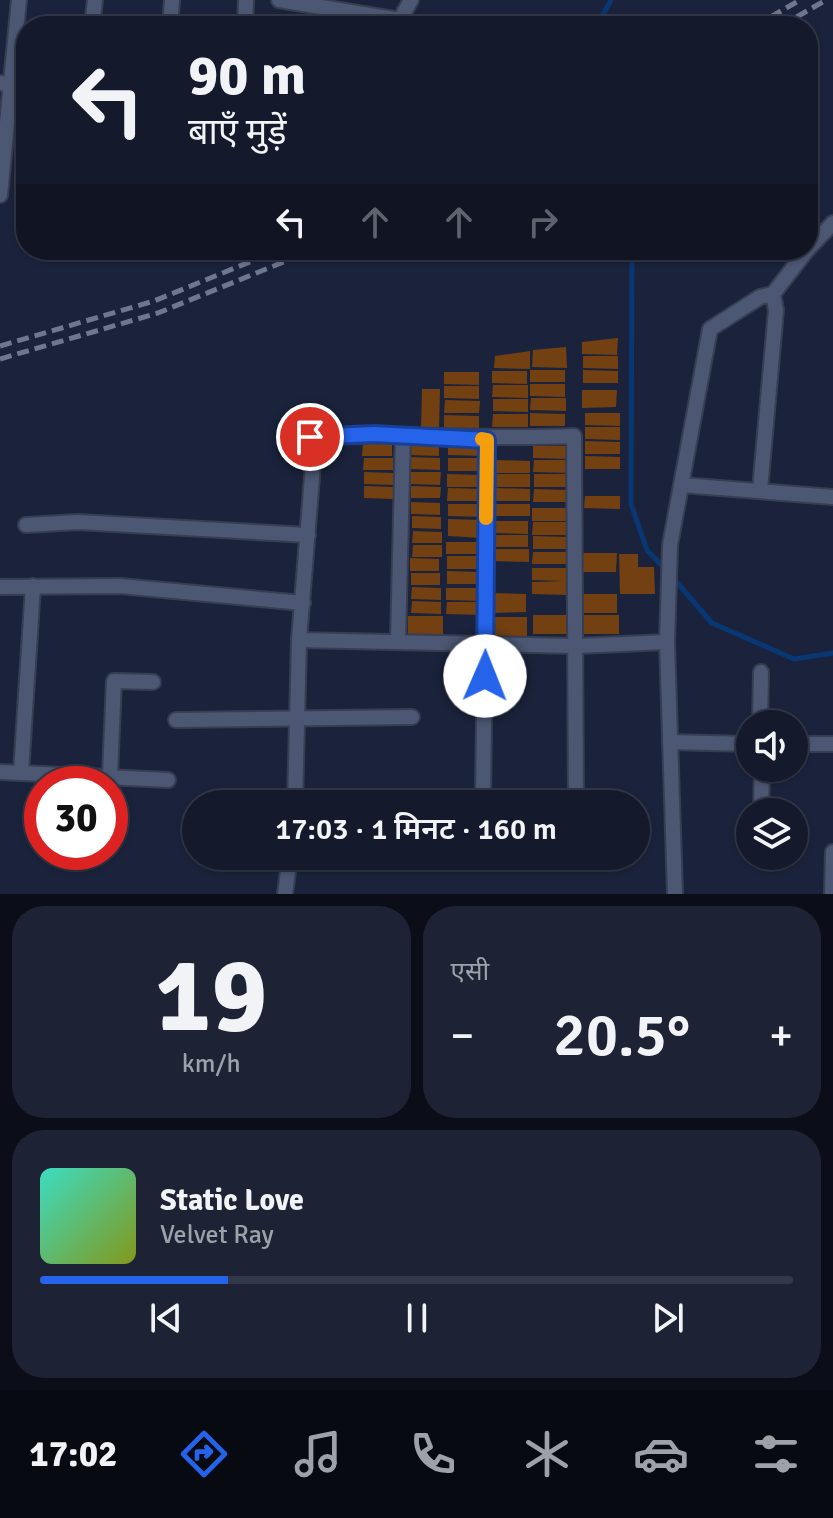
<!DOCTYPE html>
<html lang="hi">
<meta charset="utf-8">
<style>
:root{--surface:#141a2c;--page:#1d2334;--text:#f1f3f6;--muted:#9da1a9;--line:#333848;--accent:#2563eb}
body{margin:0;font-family:Signika,"Noto Sans Devanagari",sans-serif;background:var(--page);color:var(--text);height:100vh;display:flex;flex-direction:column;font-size:30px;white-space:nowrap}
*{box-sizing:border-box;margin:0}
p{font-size:26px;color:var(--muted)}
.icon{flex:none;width:44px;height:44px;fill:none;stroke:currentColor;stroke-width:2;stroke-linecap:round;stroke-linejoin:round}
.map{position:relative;height:894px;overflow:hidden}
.sheet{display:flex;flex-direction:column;gap:12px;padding:12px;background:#0b0e18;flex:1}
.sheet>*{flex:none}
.top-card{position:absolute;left:16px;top:16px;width:802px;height:244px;border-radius:32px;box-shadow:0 2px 6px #0004,0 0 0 2px var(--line);background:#141a2c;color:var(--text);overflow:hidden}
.buttons{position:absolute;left:736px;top:710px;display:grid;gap:16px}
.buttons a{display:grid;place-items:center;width:72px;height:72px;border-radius:50%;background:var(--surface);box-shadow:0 2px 6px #0004,0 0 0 2px var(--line);font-size:40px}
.speed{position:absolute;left:24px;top:766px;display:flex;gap:16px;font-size:40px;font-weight:700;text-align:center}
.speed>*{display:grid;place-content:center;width:104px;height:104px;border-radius:50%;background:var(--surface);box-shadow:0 2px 6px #0004,0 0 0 2px var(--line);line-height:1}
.speed .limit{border:12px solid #d22;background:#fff;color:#111}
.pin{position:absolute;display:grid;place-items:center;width:68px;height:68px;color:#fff;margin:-34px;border:4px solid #fff;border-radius:50%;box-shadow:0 2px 8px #0007}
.me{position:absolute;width:88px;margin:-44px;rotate:1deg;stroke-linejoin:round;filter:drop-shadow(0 0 6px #0008)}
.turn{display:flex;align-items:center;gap:28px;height:168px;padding:0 40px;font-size:36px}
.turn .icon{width:104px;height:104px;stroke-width:2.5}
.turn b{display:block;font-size:56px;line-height:68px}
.lanes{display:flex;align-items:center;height:76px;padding:0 40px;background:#0003;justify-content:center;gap:40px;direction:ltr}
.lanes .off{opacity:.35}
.big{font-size:60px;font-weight:600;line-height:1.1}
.sheet .widget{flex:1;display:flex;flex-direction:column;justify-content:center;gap:12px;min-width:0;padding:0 28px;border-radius:32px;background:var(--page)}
.sheet .dial{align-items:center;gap:0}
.dial b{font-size:104px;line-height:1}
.song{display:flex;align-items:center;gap:24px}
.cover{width:96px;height:96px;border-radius:12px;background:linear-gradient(135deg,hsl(170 70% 55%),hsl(70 70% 35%))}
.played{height:8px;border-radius:4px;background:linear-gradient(90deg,var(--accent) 25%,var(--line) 25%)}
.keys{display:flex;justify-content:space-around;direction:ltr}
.heat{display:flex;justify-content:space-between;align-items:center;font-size:44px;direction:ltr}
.sheet .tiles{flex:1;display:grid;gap:12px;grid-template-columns:1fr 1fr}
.widget:last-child{grid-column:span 2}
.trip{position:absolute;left:182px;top:790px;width:468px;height:80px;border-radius:40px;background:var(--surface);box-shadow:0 2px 6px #0004,0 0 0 2px var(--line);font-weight:600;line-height:80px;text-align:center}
.tab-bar{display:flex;height:128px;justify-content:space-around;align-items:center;background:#080a12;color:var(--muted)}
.tab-bar .icon{width:56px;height:56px}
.tab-bar .active{color:var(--accent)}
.tab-bar b{font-size:36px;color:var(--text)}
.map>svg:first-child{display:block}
</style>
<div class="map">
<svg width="833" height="894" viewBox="0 0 833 894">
<rect width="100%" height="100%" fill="#1a233b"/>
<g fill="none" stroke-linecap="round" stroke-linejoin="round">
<!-- stream -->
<g stroke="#083773" stroke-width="5">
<polyline points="597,26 611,0"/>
<polyline points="632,250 631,504 647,550 665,569"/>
<polyline points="674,579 712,623 794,659 833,653"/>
</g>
</g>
<!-- building -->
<g fill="#734011">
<polygon points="618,338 617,355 582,354 582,342"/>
<polygon points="566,347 567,368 532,367 533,350"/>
<polygon points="530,351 530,369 494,368 495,356"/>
<polygon points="583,356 618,356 618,369 583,368"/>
<rect x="530" y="370" width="35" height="12"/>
<polygon points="583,370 618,371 618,383 583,383"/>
<polygon points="492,371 527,371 527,384 492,383"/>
<polygon points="444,372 479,372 479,385 444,384"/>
<polygon points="530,384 565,384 565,397 530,396"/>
<polygon points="493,385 528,385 528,398 492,397"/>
<polygon points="444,386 479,386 479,399 444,398"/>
<polygon points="422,389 440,389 439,429 421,429"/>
<polygon points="582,390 617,390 616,407 582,408"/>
<polygon points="531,398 566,398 566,411 530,410"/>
<polygon points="493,399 528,399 528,412 493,411"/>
<polygon points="445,400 480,401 479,413 444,413"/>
<polygon points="530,413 565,414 565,426 530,426"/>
<polygon points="585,413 620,413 620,426 585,425"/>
<polygon points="493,414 528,414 528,427 492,427"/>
<polygon points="444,415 479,416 479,428 444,428"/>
<polygon points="585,427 620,427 620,440 585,439"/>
<polygon points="585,441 620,442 620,454 585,454"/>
<polygon points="363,443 392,444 392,456 362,456"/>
<polygon points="410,443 439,444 439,456 409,455"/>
<polygon points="448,443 483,443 483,456 448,455"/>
<polygon points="533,446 568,446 568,459 533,458"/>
<polygon points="585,456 620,457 620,469 585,469"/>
<polygon points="410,457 440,458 440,470 410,469"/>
<polygon points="364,458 393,458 393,470 363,470"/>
<rect x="448" y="458" width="35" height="13"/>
<polygon points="495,460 530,461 530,473 494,473"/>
<polygon points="534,460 569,460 569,473 533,472"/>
<polygon points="364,472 394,473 394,485 364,484"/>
<polygon points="411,472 441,472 440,485 411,484"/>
<polygon points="447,474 482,475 482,487 447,487"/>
<rect x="495" y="474" width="35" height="13"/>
<rect x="534" y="474" width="35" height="13"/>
<polygon points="364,486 394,487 394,499 364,498"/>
<polygon points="411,486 441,487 440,498 411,498"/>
<polygon points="448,488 483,489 483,501 447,501"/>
<polygon points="495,488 530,489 530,501 495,501"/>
<polygon points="534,489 569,490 569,502 533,502"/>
<polygon points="585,496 620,496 620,509 584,508"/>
<polygon points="411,502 440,503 440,515 411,514"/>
<polygon points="448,504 483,504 483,517 448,516"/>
<rect x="495" y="504" width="35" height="12"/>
<rect x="532" y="508" width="35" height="13"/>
<polygon points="412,516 441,517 441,529 412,528"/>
<polygon points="448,519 483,520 482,538 448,536"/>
<polygon points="493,521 528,521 528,534 493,533"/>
<polygon points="533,522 568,522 567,535 532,535"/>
<polygon points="413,531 442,532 442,543 412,543"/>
<rect x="493" y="535" width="35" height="12"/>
<polygon points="533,536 568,537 568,549 533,549"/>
<rect x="446" y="542" width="35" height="12"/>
<polygon points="413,545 442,545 442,557 412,557"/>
<polygon points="493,549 529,549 529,562 493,561"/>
<polygon points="533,552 568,552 567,564 532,564"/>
<polygon points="581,553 617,553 616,572 581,572"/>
<polygon points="619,554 638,554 638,567 654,567 655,594 620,594"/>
<rect x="447" y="556" width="35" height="13"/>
<polygon points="410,558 439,559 439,571 410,571"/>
<polygon points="532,568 567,568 567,595 532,594 532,582 563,581 532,580"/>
<polygon points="447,571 482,572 482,584 447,584"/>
<rect x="411" y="573" width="29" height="12"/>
<polygon points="412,587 441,588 441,600 411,599"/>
<polygon points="446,588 481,588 481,601 446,600"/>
<polygon points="491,593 526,594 526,612 491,613"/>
<rect x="582" y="594" width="35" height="19"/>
<polygon points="412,601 441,602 441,614 411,613"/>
<polygon points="447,602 482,602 482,615 446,614"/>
<rect x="533" y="615" width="35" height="19"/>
<rect x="584" y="615" width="35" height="19"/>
<rect x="408" y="616" width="35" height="19"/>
<rect x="492" y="617" width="35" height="19"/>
</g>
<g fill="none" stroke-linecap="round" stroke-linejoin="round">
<defs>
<g id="minor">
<polyline points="279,0 400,20 411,0"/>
<polyline points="92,26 95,0"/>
<polyline points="170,26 172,0"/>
<polyline points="245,26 246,0"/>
<polyline points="0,83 26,87"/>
<polyline points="0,195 19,0"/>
<polyline points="808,249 833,223"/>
<polyline points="682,485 833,497"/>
<polyline points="760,490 776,310 773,294 807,250"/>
<polyline points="26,525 78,522 308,535"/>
<polyline points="0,587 120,586 303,603"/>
<polyline points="299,640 576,646 667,642"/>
<polyline points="398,641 403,435"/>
<polyline points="176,720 412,717"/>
<polyline points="760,724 761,672"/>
<polyline points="670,742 750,744"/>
<polyline points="794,744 833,744"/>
<polyline points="0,772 168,780"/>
<polyline points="21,773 33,586"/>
<polyline points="110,775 114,681 153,682"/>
<path d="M295 804 299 640 313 464 310 437C398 432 486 440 574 436L576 804"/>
<polyline points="483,804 487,440"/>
<polyline points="761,812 762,768"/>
<polyline points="285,894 290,856"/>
<polyline points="675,894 667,642 670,545 710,329 760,297 773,294"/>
<polyline points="832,894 833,852"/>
</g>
</defs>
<!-- minor casing -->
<use href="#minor" stroke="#373e52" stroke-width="18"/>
<!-- minor -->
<use href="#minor" stroke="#4c5773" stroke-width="14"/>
<!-- rail -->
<g stroke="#6f778c" stroke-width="5" stroke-dasharray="12 6" stroke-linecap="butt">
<polyline points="755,26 800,0"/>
<polyline points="781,26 826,0"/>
<polyline points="0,346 154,301 279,250"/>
<polyline points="0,359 158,313 313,250"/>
</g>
</g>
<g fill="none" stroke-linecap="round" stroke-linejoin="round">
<defs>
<polyline id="route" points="310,437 374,434 487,440 485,676"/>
</defs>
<!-- route casing -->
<use href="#route" stroke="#184099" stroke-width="20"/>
<!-- route -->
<use href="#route" stroke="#2563eb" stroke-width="14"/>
<!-- slow -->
<polyline stroke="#f59e0b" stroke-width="14" points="482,439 487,440 486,518"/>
</g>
</svg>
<div class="buttons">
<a><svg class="icon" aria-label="sound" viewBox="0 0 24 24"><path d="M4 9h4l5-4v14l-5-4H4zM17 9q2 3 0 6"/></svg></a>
<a><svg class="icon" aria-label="layers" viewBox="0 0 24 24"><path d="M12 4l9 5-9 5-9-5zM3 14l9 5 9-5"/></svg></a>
</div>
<div class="speed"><div class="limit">30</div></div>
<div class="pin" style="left:310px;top:437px;background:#d93025"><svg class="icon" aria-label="arrive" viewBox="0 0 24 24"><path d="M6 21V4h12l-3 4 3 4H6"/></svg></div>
<svg class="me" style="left:485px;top:676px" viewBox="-20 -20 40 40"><circle r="19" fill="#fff"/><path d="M0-13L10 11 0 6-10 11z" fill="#2563eb"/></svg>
<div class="trip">17:03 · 1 मिनट · 160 m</div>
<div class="top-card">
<div class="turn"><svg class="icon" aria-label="left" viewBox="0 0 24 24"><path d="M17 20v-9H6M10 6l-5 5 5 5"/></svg><div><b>90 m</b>बाएँ मुड़ें</div></div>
<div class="lanes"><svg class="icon" aria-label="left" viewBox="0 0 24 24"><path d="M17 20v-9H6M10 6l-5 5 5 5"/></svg><svg class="icon off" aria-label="ahead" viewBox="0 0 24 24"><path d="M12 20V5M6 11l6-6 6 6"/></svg><svg class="icon off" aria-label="ahead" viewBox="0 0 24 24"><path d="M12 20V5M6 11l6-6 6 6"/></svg><svg class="icon off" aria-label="right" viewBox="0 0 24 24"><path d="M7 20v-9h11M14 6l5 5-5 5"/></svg></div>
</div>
</div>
<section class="sheet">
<div class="tiles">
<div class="widget dial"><b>19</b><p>km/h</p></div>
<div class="widget"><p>एसी</p>
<div class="heat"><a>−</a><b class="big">20.5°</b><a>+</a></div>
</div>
<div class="widget">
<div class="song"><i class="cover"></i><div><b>Static Love</b><p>Velvet Ray</p></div></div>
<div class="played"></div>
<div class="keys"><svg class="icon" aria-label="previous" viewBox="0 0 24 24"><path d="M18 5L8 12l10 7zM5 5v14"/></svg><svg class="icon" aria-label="pause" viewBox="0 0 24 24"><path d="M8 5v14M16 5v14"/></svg><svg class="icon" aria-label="next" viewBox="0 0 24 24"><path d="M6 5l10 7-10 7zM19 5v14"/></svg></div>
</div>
</div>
</section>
<nav class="tab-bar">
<b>17:02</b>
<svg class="icon active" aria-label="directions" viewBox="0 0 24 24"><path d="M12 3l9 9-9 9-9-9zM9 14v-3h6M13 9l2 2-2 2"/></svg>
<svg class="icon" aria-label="music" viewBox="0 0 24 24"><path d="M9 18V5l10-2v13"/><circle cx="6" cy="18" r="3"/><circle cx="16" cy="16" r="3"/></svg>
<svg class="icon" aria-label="phone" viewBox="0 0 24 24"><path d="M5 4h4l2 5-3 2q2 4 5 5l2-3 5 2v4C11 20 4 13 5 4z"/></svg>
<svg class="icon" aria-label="climate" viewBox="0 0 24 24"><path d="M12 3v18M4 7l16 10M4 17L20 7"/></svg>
<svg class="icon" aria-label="car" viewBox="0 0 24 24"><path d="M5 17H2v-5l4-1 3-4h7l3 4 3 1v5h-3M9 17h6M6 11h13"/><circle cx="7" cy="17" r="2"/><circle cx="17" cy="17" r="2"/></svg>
<svg class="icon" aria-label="filters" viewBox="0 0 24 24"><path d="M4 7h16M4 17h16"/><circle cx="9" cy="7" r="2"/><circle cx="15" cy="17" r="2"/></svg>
</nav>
